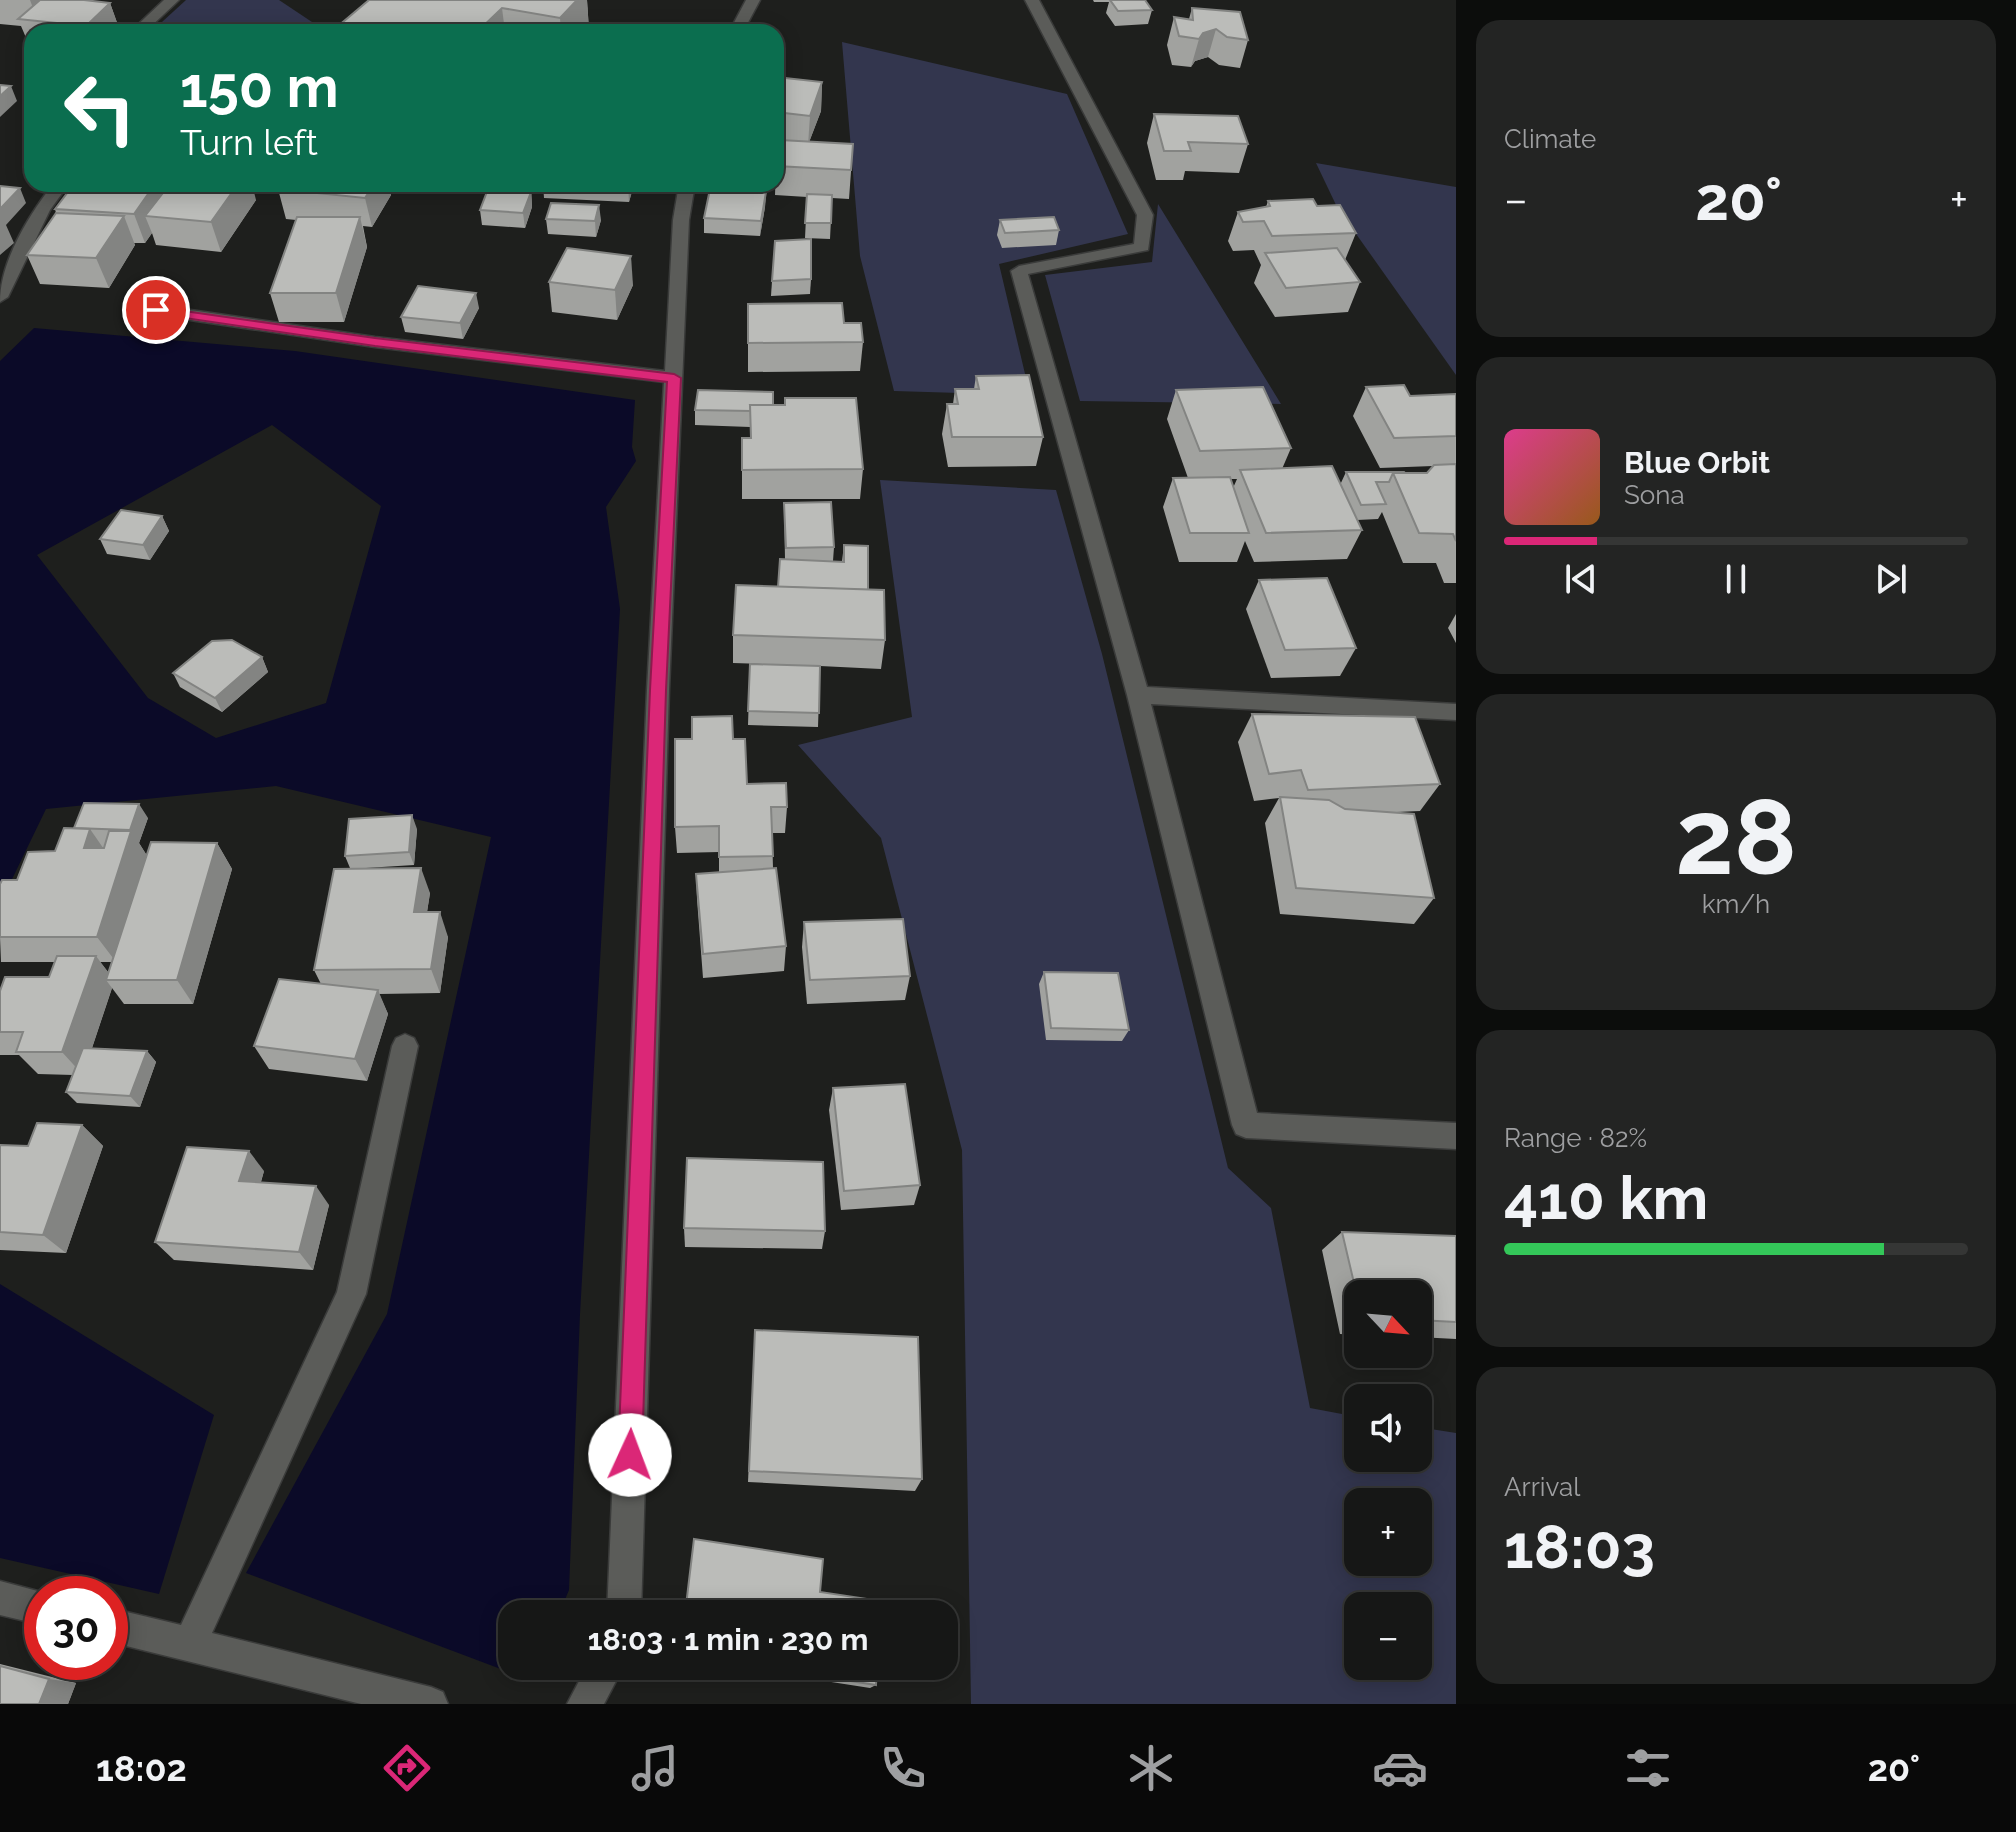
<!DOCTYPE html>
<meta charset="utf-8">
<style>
:root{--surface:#161716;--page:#232423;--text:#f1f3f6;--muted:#9e9fa1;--line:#353635;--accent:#db2777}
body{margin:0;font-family:Raleway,sans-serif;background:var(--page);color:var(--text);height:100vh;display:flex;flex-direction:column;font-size:30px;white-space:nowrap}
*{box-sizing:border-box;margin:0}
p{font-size:26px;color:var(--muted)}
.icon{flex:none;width:44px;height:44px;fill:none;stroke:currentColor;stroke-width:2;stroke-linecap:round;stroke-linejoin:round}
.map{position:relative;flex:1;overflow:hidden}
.side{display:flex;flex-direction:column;gap:20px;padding:20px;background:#0c0d0c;width:560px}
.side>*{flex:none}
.top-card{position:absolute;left:24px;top:24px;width:760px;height:168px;border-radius:24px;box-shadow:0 4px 20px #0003,0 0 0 2px var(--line);background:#0b6e4f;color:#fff;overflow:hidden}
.needle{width:52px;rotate:116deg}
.buttons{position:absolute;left:1344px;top:1280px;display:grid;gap:16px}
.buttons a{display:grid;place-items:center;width:88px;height:88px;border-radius:16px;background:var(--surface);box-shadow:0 4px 20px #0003,0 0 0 2px var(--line);font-size:40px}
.speed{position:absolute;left:24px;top:1576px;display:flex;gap:16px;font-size:40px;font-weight:700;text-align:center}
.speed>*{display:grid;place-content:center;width:104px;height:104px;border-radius:50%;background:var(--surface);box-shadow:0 4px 20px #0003,0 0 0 2px var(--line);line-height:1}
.speed .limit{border:12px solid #d22;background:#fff;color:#111}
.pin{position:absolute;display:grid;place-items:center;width:68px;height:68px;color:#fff;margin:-34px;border:4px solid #fff;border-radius:50%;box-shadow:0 2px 8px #0007}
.me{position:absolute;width:88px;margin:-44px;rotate:2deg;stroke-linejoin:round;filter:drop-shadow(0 0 6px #0008)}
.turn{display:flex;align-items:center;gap:28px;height:168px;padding:0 24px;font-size:36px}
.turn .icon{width:104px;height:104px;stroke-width:2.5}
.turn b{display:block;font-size:56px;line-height:68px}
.big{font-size:60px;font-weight:700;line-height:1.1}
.side .widget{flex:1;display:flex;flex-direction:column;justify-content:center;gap:12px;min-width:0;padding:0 28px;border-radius:24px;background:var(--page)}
.side .dial{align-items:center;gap:0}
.dial b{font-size:104px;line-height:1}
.song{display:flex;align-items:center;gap:24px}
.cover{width:96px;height:96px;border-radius:12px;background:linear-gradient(135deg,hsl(330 70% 55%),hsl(30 70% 35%))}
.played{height:8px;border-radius:4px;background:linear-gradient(90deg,var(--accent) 20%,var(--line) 20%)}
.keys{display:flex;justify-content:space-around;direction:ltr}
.heat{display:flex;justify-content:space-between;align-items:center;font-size:44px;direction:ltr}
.charge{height:12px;border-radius:6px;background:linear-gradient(90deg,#34c759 82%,var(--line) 0)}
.trip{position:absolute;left:498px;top:1600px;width:460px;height:80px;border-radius:24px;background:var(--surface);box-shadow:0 4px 20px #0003,0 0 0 2px var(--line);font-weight:700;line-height:80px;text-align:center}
.tab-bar{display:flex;height:128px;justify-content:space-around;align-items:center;background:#090909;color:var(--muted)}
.tab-bar .icon{width:56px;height:56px}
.tab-bar .selected{color:var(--accent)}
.tab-bar b{font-size:36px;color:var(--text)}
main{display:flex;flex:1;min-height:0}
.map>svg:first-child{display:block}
</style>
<main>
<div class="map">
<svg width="1456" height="1704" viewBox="0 0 1456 1704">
<rect width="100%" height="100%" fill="#1e1f1d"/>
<!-- green -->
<g fill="#33364e" fill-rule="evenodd">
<polygon points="186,0 279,0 327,32 151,32"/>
<polygon points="842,42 1067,94 1128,234 999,264 1030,395 894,391 860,256"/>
<polygon points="1316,163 1456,187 1456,375 1337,207"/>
<polygon points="1158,204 1281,404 1080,401 1045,275 1152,262"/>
<path d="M880 480 1056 490 1102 654 1228 1168 1271 1208 1310 1408 1358 1417V1458H1418V1427L1456 1433V1704H971L962 1150 881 838 798 745 912 717ZM1358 1502H1418V1562H1358ZM1358 1606H1418V1666H1358Z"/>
</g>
<!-- water -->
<g fill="#0b0a28" fill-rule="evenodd">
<path d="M34 328 295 351 635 400 632 447 636 461 606 507 620 609 580 1314 569 1590 559 1614H512V1666H536L530 1680 246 1573 387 1314 491 837 276 786 46 809 0 904V361ZM272 425 381 506 326 703 216 738 148 698 37 555Z"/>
<polygon points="0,1284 214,1415 159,1594 0,1558"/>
</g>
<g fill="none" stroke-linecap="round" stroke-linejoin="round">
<defs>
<g id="street">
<polygon points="164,0 179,0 145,32 130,32"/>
<polygon points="746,0 760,0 743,32 729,32"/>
<polygon points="1025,0 1039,0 1153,215 1148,250 1028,274 1147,687 1456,704 1456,720 1151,704 1257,1113 1456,1123 1456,1149 1246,1138 1236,1134 1232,1125 1127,695 1011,271 1019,266 1134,244 1137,215"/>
<path d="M45 184H61L63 192 50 210 8 297 0 302C0 264 25 222 47 192Z"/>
<polygon points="679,184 695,184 689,220 669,690 641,1614 607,1614 647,690 664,382 375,347 156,315 147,310 156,305 375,337 665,371 673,220"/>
<polygon points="405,1034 414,1038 418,1046 366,1294 212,1633 431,1687 443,1692 448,1704 361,1704 110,1642 110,1608 181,1625 337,1292 392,1046 396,1038"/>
<polygon points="0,1581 49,1594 42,1594 42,1625 0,1615"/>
<polygon points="587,1666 624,1666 604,1704 567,1704"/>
</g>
</defs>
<!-- street casing -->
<use href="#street" stroke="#3a3b3a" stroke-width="3"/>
<!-- street -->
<use href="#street" fill="#5b5c59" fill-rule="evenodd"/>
</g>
<!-- wall -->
<g fill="#a1a29f" fill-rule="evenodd">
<polygon points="0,0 84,0 110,3 120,31 119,32 32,32 32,47 30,47 21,26 0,24"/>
<polygon points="369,0 587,0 589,30 588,32 339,32 337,27"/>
<polygon points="1093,0 1145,0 1152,10 1148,24 1115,26 1106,13 1109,2 1094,2"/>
<polygon points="1192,8 1248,40 1240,68 1219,65 1208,57 1195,61 1191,67 1172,65 1167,45 1174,17 1189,19"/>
<polygon points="776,77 822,82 821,111 809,142 853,144 849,199 832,198 830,239 805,238 807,197 775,195 776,166 780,142 776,141"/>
<polygon points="1154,114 1248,144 1239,173 1185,171 1183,180 1156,180 1147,143"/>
<polygon points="282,184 389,184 391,195 372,227 363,226 367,247 344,322 279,322 270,293 296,220 286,219 278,189"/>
<polygon points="494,184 531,184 532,207 525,228 482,225 480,210 495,190"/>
<polygon points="543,184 634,184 629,202 544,198"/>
<polygon points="724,184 761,184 761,191 745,191 766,192 765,207 760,236 704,233 704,218 724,190"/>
<polygon points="165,190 256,200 221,252 156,245 152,233 145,243 134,243 135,245 109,288 40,284 27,255 56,213 55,209"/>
<polygon points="1268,201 1317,206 1356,233 1345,260 1360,282 1348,312 1275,317 1254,283 1261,265 1254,250 1233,251 1228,241 1238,212 1266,207"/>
<polygon points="546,219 601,220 596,237 548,234"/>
<polygon points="1000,220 1059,230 1056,245 1002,248 997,235"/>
<polygon points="811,279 810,294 771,296 772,281"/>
<polygon points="549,282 633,285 617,320 552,312"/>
<polygon points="748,304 844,323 863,342 860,371 748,372"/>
<polygon points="479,308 463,339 405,332 401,317"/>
<polygon points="976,376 1043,437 1036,466 948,467 942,434 947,404 953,404 955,389 974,389"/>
<path d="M1366 387 1410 396 1456 436V583H1444L1436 563H1403L1382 512 1378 519 1357 520 1362 530 1347 559 1254 562 1245 541 1237 562H1179L1163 507 1173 478H1188L1167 419 1176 390 1291 448 1282 469 1340 485 1346 472 1427 473 1433 466 1380 468 1353 416ZM1230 479H1237L1233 488Z"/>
<polygon points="785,398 863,469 860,499 742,499 742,438 750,438 750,427 695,425 695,410 785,405"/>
<polygon points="784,503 834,547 833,561 842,561 844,545 868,590 885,640 881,669 820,666 818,727 748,725 750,664 790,665 733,663 733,635 778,587 785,559"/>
<polygon points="162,516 169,531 150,560 107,554 100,539"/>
<polygon points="1259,580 1356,648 1340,676 1271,678 1246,609"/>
<polygon points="1456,614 1456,643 1448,628"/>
<polygon points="262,657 268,672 222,712 180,687 173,673"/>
<polygon points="1252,714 1440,784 1420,811 1397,812 1434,898 1414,924 1280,914 1265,823 1279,798 1254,801 1238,742"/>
<polygon points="733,739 747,784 787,807 785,833 772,833 773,868 786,946 784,971 703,978 697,899 696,874 719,872 719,852 677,853 675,827"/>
<path d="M148 818 139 843 147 856 217 843 232 869 193 1004H124L112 988 92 1048 147 1051 156 1062 140 1107 77 1103 66 1092 73 1075 38 1074 19 1055H0V991L49 977 55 962H1L0 937 17 880 55 851 74 828ZM100 962H112L108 972Z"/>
<polygon points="417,829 414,865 366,868 430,893 427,912 448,937 440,993 379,994 388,1014 367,1081 269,1069 254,1046 321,984 314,970 350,868 345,856"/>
<polygon points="804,922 910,976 905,1000 807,1004 802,947"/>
<polygon points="1044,972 1129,1030 1122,1041 1046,1040 1039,984"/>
<polygon points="833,1088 920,1185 914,1205 841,1210 829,1110"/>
<polygon points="82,1125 103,1146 66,1253 0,1250 0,1145 28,1146"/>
<polygon points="264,1171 261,1182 329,1205 313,1270 174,1260 155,1242"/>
<polygon points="684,1228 825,1231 822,1249 685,1247"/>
<polygon points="1342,1232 1456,1236 1456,1339 1418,1337 1418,1294 1358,1294 1358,1335 1340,1334 1322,1250"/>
<polygon points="755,1330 922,1479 915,1491 748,1482"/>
<polygon points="0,1664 76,1683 68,1704 0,1704"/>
<polygon points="729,1666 877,1666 876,1685 870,1688"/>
</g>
<!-- shaded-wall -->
<g fill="#838482">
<polygon points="30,0 72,0 38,21"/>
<polygon points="577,0 587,0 589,30 588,32 561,32 560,18"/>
<polygon points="110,3 120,31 119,32 88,32 86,26"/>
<polygon points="502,8 505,32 477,32"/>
<polygon points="1216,29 1208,57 1195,61 1191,67 1199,39 1203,33"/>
<polygon points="822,82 821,111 808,145 810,116"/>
<polygon points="11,86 17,101 0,117 0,96"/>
<polygon points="155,184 162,184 170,206 145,216 152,233 145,243 134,214"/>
<polygon points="238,184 252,184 256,200 221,252 211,222"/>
<polygon points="374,184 389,184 391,195 372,227 365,198"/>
<polygon points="628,184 634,184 629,202"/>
<polygon points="20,188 26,203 6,225 14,243 0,255 0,209"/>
<polygon points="531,192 532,207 525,228 523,213"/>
<polygon points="766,192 765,207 760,236 761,221"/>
<polygon points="599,205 601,220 596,237 595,221"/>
<polygon points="124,216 135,245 109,288 96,258"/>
<polygon points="360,217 367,247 344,322 336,293"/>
<polygon points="631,256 633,285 617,320 615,290"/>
<polygon points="476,293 479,308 463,339 460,323"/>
<polygon points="162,516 169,531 150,560 143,545"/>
<polygon points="262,657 268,672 222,712 215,698"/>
<polygon points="139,804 148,818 139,843 148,857 116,962 97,937 130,830"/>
<polygon points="412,815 417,829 414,865 409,852"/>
<polygon points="90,829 108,855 84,848"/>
<polygon points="217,843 232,869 193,1004 177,980"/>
<polygon points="421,868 430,893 423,937 414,912"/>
<polygon points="440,912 448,937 440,993 431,969"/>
<polygon points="96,956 114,980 106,980 112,988 83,1075 62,1052"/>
<polygon points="378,990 388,1014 367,1081 355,1059"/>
<polygon points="147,1051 156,1062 140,1107 130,1096"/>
<polygon points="82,1125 103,1146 66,1253 43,1235"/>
<polygon points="249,1151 264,1171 255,1201 239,1181"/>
<polygon points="316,1186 329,1205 313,1270 299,1252"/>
<polygon points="49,1679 76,1683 68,1704 39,1704"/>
</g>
<!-- building -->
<g fill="#bbbcb9" stroke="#838482" stroke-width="2">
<polygon points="40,0 84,0 110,3 86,26 18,19"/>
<polygon points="369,0 577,0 560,18 502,8 477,32 361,32 337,27"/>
<polygon points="1110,0 1145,0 1152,10 1118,11"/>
<polygon points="1192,8 1240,12 1248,40 1227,37 1216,29 1203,33 1199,39 1179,36 1174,17 1193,20"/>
<polygon points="776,77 822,82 810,116 776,112"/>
<polygon points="0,85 11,86 0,96"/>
<polygon points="1154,114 1238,116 1248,144 1188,142 1191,151 1164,151"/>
<polygon points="780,140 853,144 851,170 776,166"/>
<polygon points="74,184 155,184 134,214 55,209"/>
<polygon points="170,184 238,184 211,222 145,216"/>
<polygon points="282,184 374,184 365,198 278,189"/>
<polygon points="0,186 20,188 0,209"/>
<polygon points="488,189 531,192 523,213 480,210"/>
<polygon points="710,189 766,192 761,221 704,218"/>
<polygon points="807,194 832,195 831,223 805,223"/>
<polygon points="1313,199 1317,206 1340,205 1356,233 1272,236 1264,221 1243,222 1238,212 1270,206 1268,201"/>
<polygon points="551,203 599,205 595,221 546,219"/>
<polygon points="56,213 124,216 96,258 27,255"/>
<polygon points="297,217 360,217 336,293 270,293"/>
<polygon points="1054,217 1059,230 1005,233 1000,220"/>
<polygon points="811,239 811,279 772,281 775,241"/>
<polygon points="567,248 631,256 615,290 549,282"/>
<polygon points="1337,248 1360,282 1286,288 1265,253"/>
<polygon points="418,286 476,293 460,323 401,317"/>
<polygon points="842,303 844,323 861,323 863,342 748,343 748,304"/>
<polygon points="1029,375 1043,437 952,437 947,404 958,404 955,389 979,389 976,376"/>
<polygon points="1404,385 1410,396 1456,394 1456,436 1394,438 1366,387"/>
<polygon points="1263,387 1291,448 1200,451 1176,390"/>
<polygon points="698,390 773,392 773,405 750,405 751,411 695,410"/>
<polygon points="785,398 856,398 863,469 742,470 742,438 751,438 750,405 785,405"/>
<polygon points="1456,464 1456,541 1453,534 1419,533 1393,473 1427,473 1434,465"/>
<polygon points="1332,466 1362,530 1266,533 1240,470"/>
<polygon points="1346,472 1404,472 1405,473 1393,473 1389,482 1376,482 1386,504 1361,505"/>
<polygon points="1230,477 1249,533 1190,533 1173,478"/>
<polygon points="831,502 834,547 786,548 784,503"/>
<polygon points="121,510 162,516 143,545 100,539"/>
<polygon points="844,545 868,546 868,590 778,587 780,559 844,562"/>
<polygon points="1327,578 1356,648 1285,650 1259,580"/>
<polygon points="736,585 884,590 885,640 733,635"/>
<polygon points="232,640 262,657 215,698 173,673 212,641"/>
<polygon points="750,664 820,666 819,713 748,711"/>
<polygon points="1252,714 1415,717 1440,784 1308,790 1301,770 1269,774"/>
<polygon points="732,716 733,739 745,739 747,784 786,783 787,807 771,807 773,856 719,857 719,826 675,827 675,739 692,739 692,717"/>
<polygon points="1280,797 1329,800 1345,809 1414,814 1434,898 1296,888"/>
<polygon points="84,803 139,804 130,830 74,828"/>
<polygon points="412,815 409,852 345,856 349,819"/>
<polygon points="64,828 90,829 84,848 104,848 109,831 131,831 97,937 0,937 0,884 2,880 17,880 28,852 55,851"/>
<polygon points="151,842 217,843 177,980 106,980"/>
<polygon points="421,868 414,912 440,912 431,969 314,970 334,869"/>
<polygon points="776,868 786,946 703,954 696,874"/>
<polygon points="903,919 910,976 810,980 804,922"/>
<polygon points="57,956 96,956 62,1052 16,1052 23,1032 0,1032 0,991 5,977 49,977"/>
<polygon points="1044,972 1118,973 1129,1030 1051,1028"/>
<polygon points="279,979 378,990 355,1059 254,1046"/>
<polygon points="83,1048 147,1051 130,1096 66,1092"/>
<polygon points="905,1084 920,1185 844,1191 833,1088"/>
<polygon points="37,1123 82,1125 43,1235 0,1232 0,1145 28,1146"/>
<polygon points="187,1147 249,1151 239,1181 316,1186 299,1252 155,1242"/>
<polygon points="687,1158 823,1162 825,1231 684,1228"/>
<polygon points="1342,1232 1456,1236 1456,1322 1418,1320 1418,1294 1358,1294 1358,1300"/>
<polygon points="755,1330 918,1337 922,1479 749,1471"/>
<polygon points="694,1539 823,1559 820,1592 881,1601 881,1614 685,1614"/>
<polygon points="0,1666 49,1679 39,1704 0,1704"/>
<polygon points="758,1666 877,1666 876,1685"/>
</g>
<!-- route -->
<polygon fill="#db2777" stroke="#8e194d" stroke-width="2" points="156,307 375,338 674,374 681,378 666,690 642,1455 638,1463 630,1467 621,1463 618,1455 650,690 667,382 375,346 151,313 151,308"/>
</svg>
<div class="buttons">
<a><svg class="needle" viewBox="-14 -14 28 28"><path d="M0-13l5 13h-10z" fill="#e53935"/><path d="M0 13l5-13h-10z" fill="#9e9fa1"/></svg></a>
<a><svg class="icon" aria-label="sound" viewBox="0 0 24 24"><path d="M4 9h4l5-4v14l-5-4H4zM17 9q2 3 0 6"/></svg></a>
<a>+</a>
<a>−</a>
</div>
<div class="speed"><div class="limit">30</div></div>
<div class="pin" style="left:156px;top:310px;background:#d93025"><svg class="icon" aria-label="arrive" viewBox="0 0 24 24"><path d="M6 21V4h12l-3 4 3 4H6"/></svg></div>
<svg class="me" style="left:630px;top:1455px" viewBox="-20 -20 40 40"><circle r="19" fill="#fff"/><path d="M0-13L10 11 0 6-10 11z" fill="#db2777"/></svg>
<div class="trip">18:03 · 1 min · 230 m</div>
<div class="top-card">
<div class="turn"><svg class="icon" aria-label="left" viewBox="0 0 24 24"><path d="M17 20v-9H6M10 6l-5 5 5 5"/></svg><div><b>150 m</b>Turn left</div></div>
</div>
</div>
<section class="side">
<div class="widget"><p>Climate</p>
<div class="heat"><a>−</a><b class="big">20°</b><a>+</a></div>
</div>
<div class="widget">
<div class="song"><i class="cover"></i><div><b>Blue Orbit</b><p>Sona</p></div></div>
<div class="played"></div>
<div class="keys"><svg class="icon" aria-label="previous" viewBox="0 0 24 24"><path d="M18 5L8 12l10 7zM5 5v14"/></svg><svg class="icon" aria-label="pause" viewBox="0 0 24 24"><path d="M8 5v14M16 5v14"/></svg><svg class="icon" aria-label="next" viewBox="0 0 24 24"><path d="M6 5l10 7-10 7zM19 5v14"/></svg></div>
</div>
<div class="widget dial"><b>28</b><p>km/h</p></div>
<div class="widget"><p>Range · 82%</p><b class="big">410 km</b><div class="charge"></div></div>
<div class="widget"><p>Arrival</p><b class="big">18:03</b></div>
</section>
</main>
<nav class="tab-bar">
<b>18:02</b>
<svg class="icon selected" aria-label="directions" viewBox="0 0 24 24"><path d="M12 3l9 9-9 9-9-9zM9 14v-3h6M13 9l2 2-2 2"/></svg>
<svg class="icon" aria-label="music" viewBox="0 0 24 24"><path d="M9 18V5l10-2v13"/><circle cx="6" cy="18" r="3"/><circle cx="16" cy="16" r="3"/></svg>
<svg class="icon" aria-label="phone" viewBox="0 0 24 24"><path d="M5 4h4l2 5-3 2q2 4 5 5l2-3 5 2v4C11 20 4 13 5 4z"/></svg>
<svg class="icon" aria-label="climate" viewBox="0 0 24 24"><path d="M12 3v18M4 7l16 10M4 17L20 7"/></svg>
<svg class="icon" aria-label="car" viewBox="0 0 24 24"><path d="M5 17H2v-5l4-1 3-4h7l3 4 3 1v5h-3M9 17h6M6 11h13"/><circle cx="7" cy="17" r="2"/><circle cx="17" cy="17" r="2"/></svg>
<svg class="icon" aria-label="filters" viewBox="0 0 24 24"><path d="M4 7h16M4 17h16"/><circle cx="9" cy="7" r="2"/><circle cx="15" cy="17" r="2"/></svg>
<b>20°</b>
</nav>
